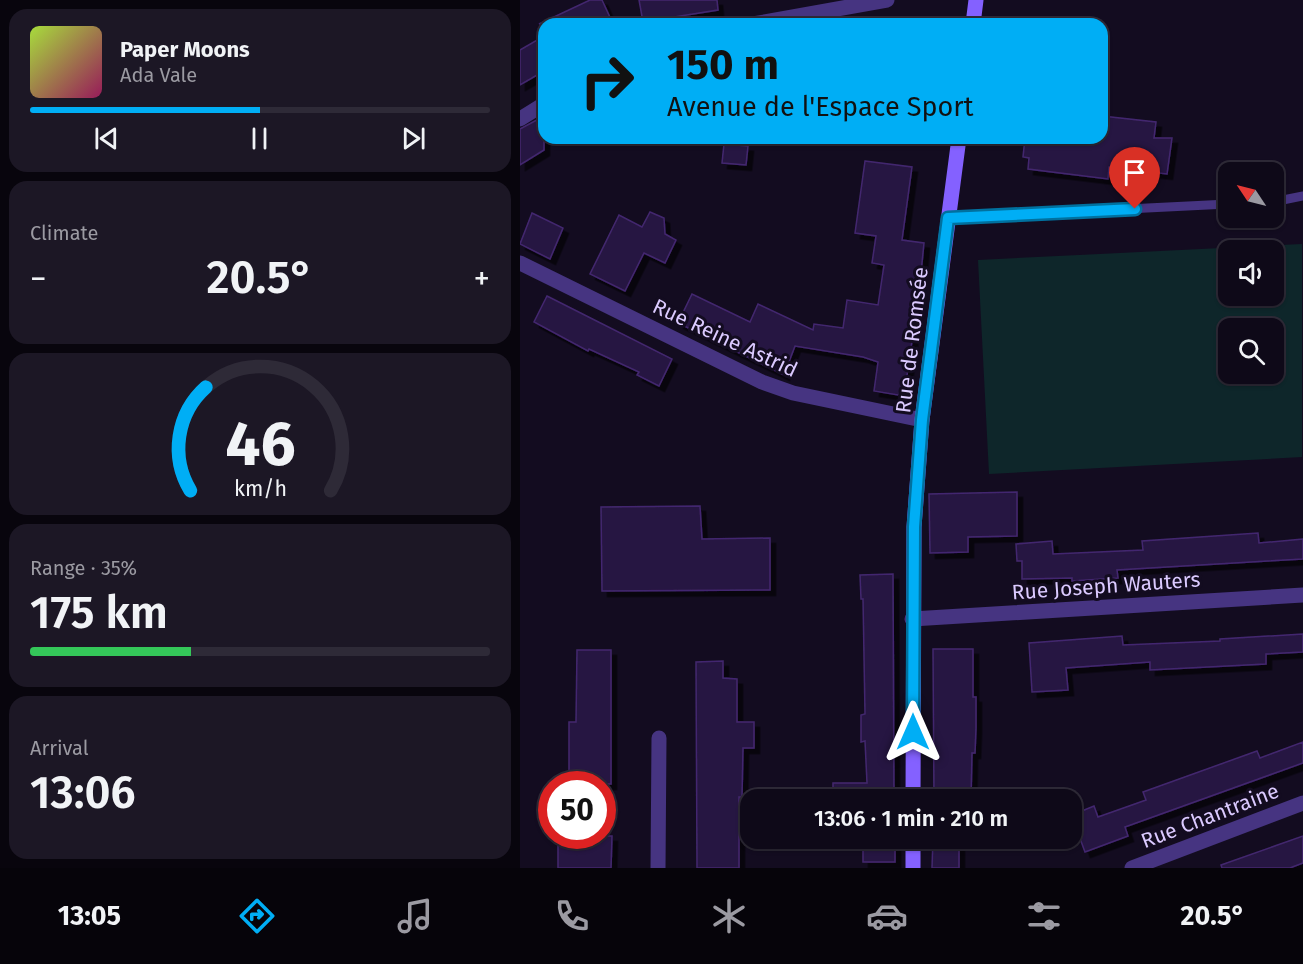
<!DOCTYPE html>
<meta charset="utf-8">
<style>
:root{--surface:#0e0918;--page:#1c1725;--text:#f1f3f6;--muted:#9b9aa2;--line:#2e2a37;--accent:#00aef5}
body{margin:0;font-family:"Fira Sans",sans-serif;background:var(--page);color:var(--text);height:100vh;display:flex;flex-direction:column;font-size:22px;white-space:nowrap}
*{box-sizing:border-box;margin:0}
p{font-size:20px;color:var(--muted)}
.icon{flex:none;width:33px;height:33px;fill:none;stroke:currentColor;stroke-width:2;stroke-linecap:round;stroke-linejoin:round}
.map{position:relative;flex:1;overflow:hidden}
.drawer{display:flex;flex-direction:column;gap:9px;padding:9px;background:#08050d;width:520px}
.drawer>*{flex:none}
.hud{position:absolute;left:18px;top:18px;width:570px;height:126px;border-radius:18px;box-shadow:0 2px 4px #0004,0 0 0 2px var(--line);background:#00aef5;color:#111;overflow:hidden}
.needle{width:39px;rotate:305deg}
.controls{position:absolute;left:698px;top:162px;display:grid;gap:12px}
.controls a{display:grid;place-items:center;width:66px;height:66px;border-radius:12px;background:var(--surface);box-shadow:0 2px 4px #0004,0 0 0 2px var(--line);font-size:30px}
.speed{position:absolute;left:18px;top:771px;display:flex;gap:12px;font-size:30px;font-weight:700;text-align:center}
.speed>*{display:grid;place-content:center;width:78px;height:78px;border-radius:50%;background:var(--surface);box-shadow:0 2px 4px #0004,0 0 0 2px var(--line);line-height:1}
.speed .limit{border:9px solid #d22;background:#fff;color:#111}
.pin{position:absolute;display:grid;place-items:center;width:51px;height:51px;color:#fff;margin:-62px -26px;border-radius:50% 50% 50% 0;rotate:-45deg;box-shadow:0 0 6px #0007}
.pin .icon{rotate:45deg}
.me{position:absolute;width:66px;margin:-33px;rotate:0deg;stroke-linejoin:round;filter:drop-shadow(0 0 4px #0008)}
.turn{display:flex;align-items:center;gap:21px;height:126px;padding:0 30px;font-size:27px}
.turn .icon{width:78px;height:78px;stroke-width:2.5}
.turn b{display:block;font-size:42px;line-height:51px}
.big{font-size:45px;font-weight:600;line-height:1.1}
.drawer .card{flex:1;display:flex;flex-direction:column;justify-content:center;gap:9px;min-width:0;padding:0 21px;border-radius:18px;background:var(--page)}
.drawer .dial{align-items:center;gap:0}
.dial svg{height:156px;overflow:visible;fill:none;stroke:var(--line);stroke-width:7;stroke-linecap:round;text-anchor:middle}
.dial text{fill:var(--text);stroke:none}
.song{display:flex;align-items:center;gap:18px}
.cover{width:72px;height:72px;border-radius:9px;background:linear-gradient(135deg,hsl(80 70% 55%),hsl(330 70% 35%))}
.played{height:6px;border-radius:3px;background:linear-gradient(90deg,var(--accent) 50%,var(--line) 50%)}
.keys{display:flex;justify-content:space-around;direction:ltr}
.heat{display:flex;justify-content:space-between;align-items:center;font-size:33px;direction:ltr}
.charge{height:9px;border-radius:4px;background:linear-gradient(90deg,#34c759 35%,var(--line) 0)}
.trip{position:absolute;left:220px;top:789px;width:342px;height:60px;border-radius:18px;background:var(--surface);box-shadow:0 2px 4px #0004,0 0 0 2px var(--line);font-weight:600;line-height:60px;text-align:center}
.dock{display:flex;height:96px;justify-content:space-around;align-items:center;background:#06040a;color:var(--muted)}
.dock .icon{width:42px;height:42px}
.dock .current{color:var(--accent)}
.dock b{font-size:27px;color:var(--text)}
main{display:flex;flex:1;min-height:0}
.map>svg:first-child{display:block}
</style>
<main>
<section class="drawer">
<div class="card">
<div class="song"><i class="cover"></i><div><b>Paper Moons</b><p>Ada Vale</p></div></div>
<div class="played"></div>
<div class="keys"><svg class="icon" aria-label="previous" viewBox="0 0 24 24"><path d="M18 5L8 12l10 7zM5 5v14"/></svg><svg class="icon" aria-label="pause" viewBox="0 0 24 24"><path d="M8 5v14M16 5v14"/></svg><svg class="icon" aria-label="next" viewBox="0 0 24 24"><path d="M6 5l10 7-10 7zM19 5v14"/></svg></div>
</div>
<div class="card"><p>Climate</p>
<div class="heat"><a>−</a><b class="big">20.5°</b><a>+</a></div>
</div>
<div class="card dial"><svg viewBox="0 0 100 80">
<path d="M14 69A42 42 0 1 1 86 69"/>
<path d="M14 69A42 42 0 0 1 22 16" stroke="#00aef5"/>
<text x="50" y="56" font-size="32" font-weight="700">46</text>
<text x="50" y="72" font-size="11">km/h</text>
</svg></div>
<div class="card"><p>Range · 35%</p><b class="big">175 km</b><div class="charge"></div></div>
<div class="card"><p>Arrival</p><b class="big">13:06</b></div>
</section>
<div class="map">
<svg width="783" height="868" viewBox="0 0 783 868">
<defs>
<filter id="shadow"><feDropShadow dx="5.5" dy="5.5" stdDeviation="0" flood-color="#0009"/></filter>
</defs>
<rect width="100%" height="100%" fill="#130c20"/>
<!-- green -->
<path fill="#0e262a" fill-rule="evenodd" d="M782 244V457L469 474 458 260ZM708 250H753V296H708ZM708 328H753V374H708Z"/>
<!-- building -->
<g fill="#281742" stroke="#43286f" stroke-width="1.5" filter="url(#shadow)">
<polygon points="70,0 82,0 93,24 19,24"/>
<polygon points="119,0 197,0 198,10 123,22"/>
<polygon points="24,36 24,71 0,85 0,50"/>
<polygon points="24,116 24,150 0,165 0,129"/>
<polygon points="582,116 636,122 634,138 652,138 647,174 589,167 588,179 508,169 509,158 503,157 505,138 582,138"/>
<polygon points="204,144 228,146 226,165 202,163"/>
<polygon points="345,161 392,167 382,240 404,243 399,293 384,396 354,391 358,362 343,357 275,346 264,375 158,323 172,294 230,322 238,304 293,330 294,324 323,328 327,300 358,305 364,265 352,263 356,236 335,233"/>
<polygon points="130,212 144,218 145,234 156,240 145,263 124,253 105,291 70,274 99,215 122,227"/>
<polygon points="12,213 43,228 30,259 0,244"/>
<polygon points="27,296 152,359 139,386 117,375 119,372 69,349 68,351 14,322"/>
<polygon points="497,492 497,536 448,537 448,552 410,553 409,494"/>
<polygon points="180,506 182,539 250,538 250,590 82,591 81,507"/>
<polygon points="738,533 739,543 783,539 783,559 597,570 598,578 552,581 552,578 502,579 502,561 497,561 496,544 532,541 533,554 623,550 622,541"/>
<polygon points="373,574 374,800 313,800 313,783 347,783 345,741 341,742 341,715 345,714 343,599 341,599 340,575"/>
<polygon points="783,634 783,652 746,654 746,664 630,670 630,662 546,668 548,690 512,692 509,643 602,636 603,645 700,641 700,639"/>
<polygon points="413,649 453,649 453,697 456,697 456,728 455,753 452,753 451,800 414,800"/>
<polygon points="57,650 91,650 91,784 49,784 49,722 56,722"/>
<polygon points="203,661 203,678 217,679 217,722 234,722 234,748 223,748 222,797 219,797 219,868 177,868 176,662"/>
<polygon points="783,742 783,763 605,827 608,836 565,852 555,825 561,823 557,813 574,806 578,817 626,800 623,792 737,751 740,758"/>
<polygon points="38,836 92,836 91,868 38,868"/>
<polygon points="783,836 783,863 770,868 702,868 701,865"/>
<polygon points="355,838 375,838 375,862 343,862 343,844 355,844"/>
<polygon points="413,838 439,838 439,868 412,868"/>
</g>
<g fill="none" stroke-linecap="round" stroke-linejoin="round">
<!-- lane -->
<g stroke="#463481" stroke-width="9">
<polyline points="753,202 783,196"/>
<polyline points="428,218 708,204"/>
</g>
<!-- street -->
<g stroke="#463481" stroke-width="15">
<polyline points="233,24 367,0"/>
<polyline points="0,119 24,104"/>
<polyline points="0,263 242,382 273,393 402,420"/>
<polyline points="392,619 783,595"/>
<polyline points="138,868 139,738"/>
<polyline points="612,868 783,803"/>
</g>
<!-- secondary -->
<g stroke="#8461ff" stroke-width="15">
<polyline points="453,24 456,0"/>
<polyline points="393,800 394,527 402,420 439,138"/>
<polyline points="393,838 393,868"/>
</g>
</g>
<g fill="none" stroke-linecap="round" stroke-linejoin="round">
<defs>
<polyline id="route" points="393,732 394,527 402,420 428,218 615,209"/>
</defs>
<!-- route casing -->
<use href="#route" stroke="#00719f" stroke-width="15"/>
<!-- route -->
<use href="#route" stroke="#00aef5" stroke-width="10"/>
</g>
<g text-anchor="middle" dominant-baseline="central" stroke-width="6" stroke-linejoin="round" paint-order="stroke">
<!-- street labels -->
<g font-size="21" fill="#dbcaff" stroke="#130c20">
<text transform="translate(205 338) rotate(25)">Rue Reine Astrid</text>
<text transform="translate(392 340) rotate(-83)">Rue de Romsée</text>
<text transform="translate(586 586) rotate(-4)">Rue Joseph Wauters</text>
<text transform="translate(690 816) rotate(-21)">Rue Chantraine</text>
</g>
</g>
</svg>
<div class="controls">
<a><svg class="needle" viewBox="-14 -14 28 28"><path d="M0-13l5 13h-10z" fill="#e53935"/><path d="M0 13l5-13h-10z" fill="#9b9aa2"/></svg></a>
<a><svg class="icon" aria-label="sound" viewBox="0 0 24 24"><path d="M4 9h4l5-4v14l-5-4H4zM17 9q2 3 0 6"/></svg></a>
<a><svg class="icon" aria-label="search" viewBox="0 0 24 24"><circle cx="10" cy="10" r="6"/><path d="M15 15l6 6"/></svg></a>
</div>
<div class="speed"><div class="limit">50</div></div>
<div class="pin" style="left:615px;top:209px;background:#d93025"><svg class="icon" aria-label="arrive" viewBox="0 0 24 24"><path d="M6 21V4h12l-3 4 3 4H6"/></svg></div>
<svg class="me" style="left:393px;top:732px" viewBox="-20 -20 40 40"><path d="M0-17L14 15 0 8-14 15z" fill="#00aef5" stroke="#fff" stroke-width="4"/></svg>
<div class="trip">13:06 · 1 min · 210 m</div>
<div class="hud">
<div class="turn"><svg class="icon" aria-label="right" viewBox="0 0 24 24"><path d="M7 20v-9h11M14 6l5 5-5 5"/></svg><div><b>150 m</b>Avenue de l'Espace Sport</div></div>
</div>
</div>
</main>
<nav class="dock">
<b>13:05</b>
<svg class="icon current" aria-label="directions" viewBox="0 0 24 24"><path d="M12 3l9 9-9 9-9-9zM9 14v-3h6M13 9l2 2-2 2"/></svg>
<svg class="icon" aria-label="music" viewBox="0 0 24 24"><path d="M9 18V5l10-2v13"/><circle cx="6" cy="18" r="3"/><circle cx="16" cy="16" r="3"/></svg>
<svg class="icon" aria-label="phone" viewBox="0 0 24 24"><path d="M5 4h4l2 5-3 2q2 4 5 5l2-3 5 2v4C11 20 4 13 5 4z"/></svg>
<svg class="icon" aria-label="climate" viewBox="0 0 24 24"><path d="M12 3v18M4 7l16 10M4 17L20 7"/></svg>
<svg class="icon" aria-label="car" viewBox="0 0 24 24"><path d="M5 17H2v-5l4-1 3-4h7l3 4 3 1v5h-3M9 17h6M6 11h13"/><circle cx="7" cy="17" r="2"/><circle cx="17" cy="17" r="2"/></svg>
<svg class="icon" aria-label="filters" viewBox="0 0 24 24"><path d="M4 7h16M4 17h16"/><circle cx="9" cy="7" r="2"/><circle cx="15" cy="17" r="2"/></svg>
<b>20.5°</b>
</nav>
